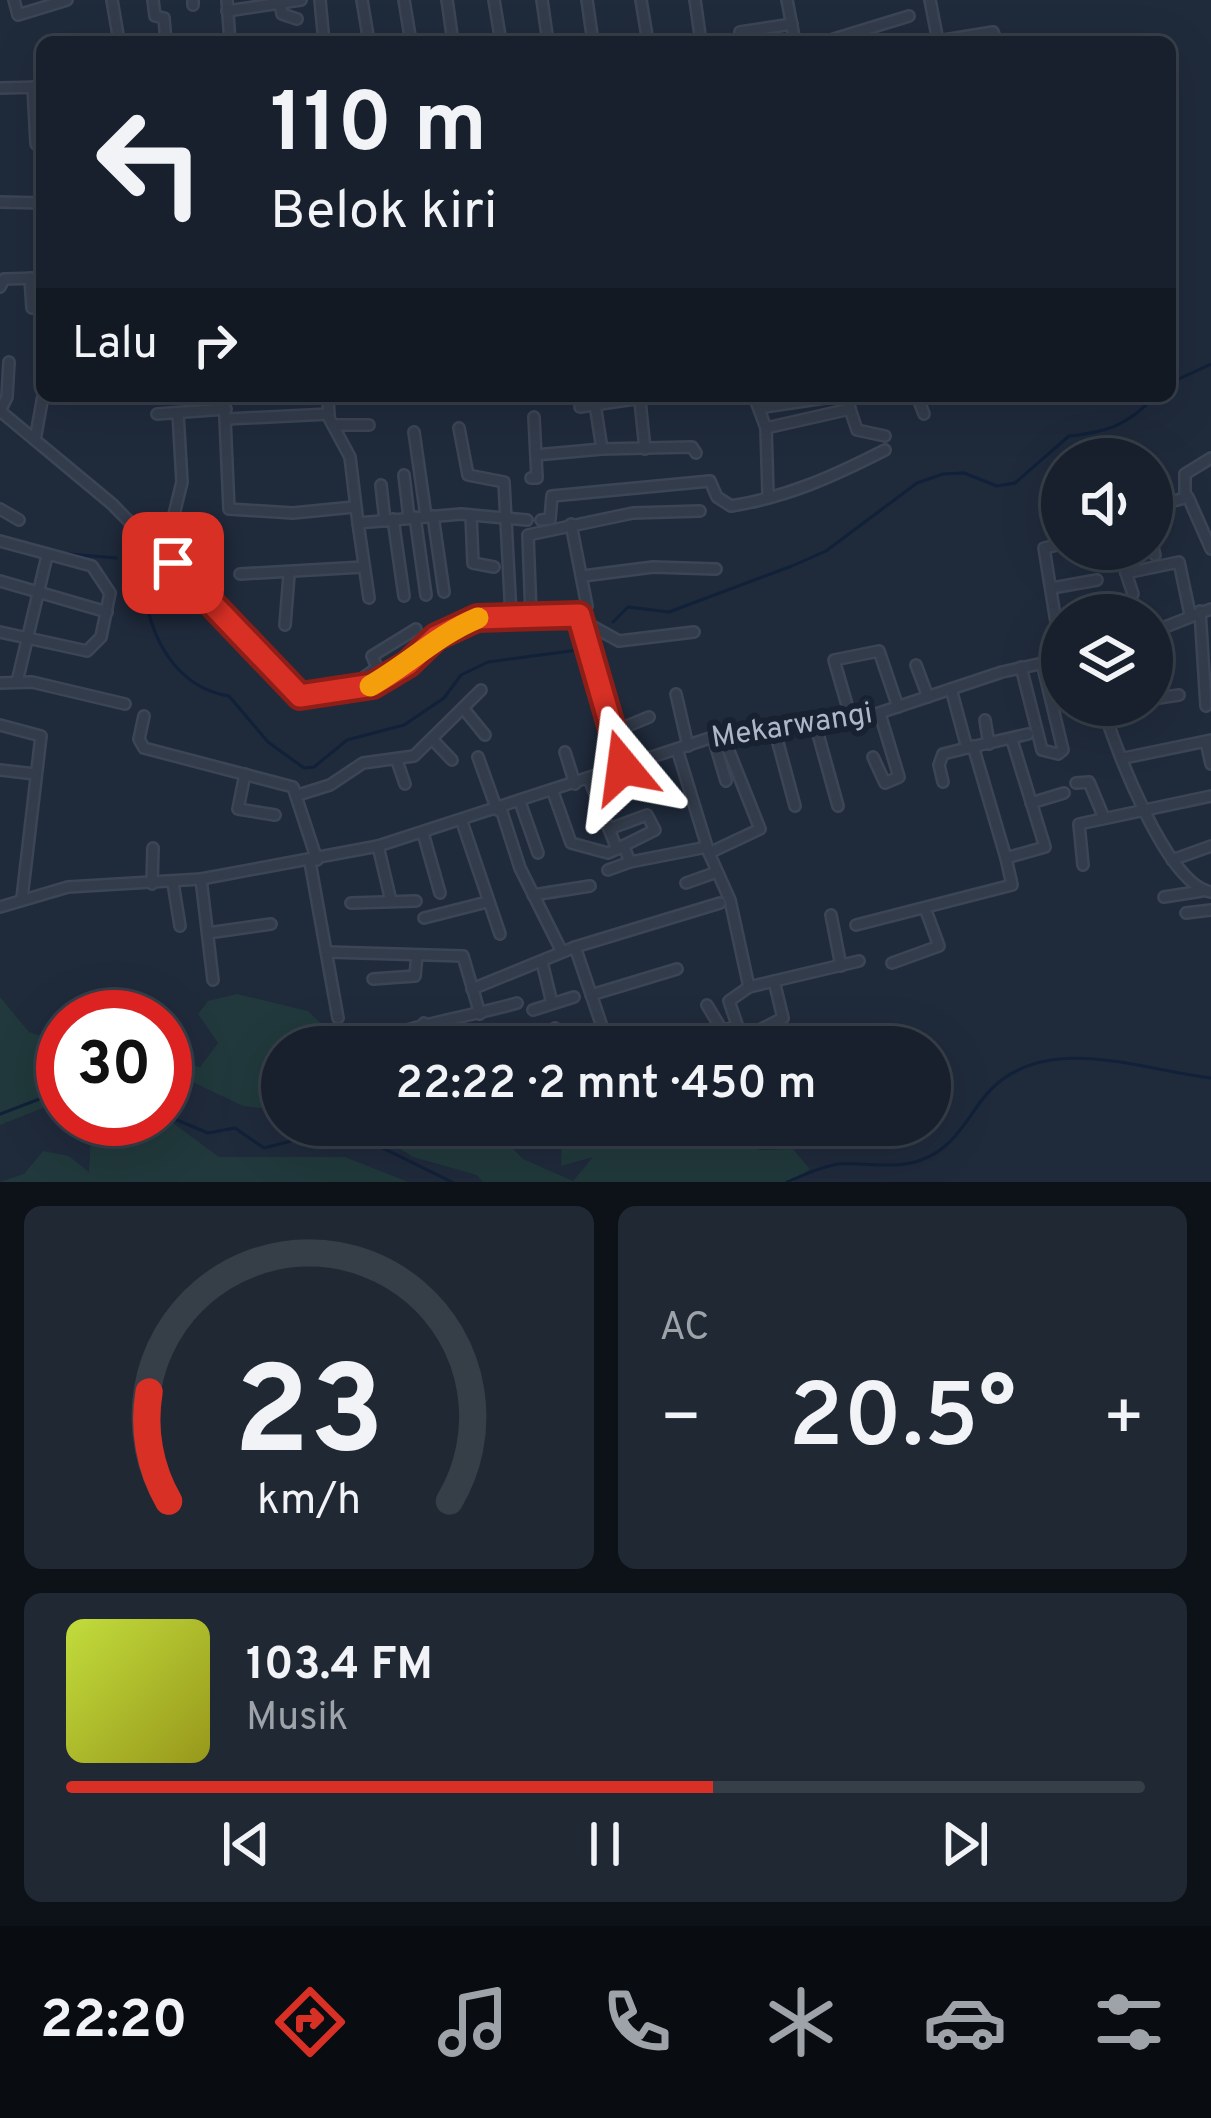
<!DOCTYPE html>
<html lang="id">
<meta charset="utf-8">
<style>
:root{--surface:#17202c;--page:#202834;--text:#f1f3f6;--muted:#9ea3a9;--line:#363e48;--accent:#d93025}
body{margin:0;font-family:Overpass,sans-serif;background:var(--page);color:var(--text);height:100vh;display:flex;flex-direction:column;font-size:45px;white-space:nowrap}
*{box-sizing:border-box;margin:0}
p{font-size:39px;color:var(--muted)}
.icon{flex:none;width:66px;height:66px;fill:none;stroke:currentColor;stroke-width:2;stroke-linecap:round;stroke-linejoin:round}
.map{position:relative;height:1182px;overflow:hidden}
.sheet{display:flex;flex-direction:column;gap:24px;padding:24px;background:#0d1218;flex:1}
.sheet>*{flex:none}
.banner{position:absolute;left:36px;top:36px;width:1140px;height:366px;border-radius:18px;box-shadow:0 12px 48px #0002,0 0 0 3px var(--line);background:#17202c;color:var(--text);overflow:hidden}
.buttons{position:absolute;left:1041px;top:438px;display:grid;gap:24px}
.buttons a{display:grid;place-items:center;width:132px;height:132px;border-radius:50%;background:var(--surface);box-shadow:0 12px 48px #0002,0 0 0 3px var(--line);font-size:60px}
.speed{position:absolute;left:36px;top:990px;display:flex;gap:24px;font-size:60px;font-weight:700;text-align:center}
.speed>*{display:grid;place-content:center;width:156px;height:156px;border-radius:50%;background:var(--surface);box-shadow:0 12px 48px #0002,0 0 0 3px var(--line);line-height:1}
.speed .limit{border:18px solid #d22;background:#fff;color:#111}
.pin{position:absolute;display:grid;place-items:center;width:102px;height:102px;color:#fff;margin:-51px;border-radius:24px;box-shadow:0 6px 18px #0006}
.me{position:absolute;width:132px;margin:-66px;rotate:344deg;stroke-linejoin:round;filter:drop-shadow(0 0 9px #0008)}
.turn{display:flex;align-items:center;gap:42px;height:252px;padding:0 36px;font-size:54px}
.turn .icon{width:156px;height:156px;stroke-width:2.5}
.turn b{display:block;font-size:84px;line-height:102px}
.then{display:flex;align-items:center;height:114px;padding:0 36px;background:#0003;gap:24px;font-size:45px}
.big{font-size:90px;font-weight:600;line-height:1.1}
.sheet .tile{flex:1;display:flex;flex-direction:column;justify-content:center;gap:18px;min-width:0;padding:0 42px;border-radius:18px;background:var(--page)}
.sheet .dial{align-items:center;gap:0}
.dial svg{height:312px;overflow:visible;fill:none;stroke:var(--line);stroke-width:7;stroke-linecap:round;text-anchor:middle}
.dial text{fill:var(--text);stroke:none}
.song{display:flex;align-items:center;gap:36px}
.cover{width:144px;height:144px;border-radius:18px;background:linear-gradient(135deg,hsl(70 70% 55%),hsl(60 70% 35%))}
.played{height:12px;border-radius:6px;background:linear-gradient(90deg,var(--accent) 60%,var(--line) 60%)}
.keys{display:flex;justify-content:space-around;direction:ltr}
.heat{display:flex;justify-content:space-between;align-items:center;font-size:66px;direction:ltr}
.sheet .tiles{flex:1;display:grid;gap:24px;grid-template-columns:1fr 1fr}
.tile:last-child{grid-column:span 2}
.trip{position:absolute;left:261px;top:1026px;width:690px;height:120px;border-radius:60px;background:var(--surface);box-shadow:0 12px 48px #0002,0 0 0 3px var(--line);font-weight:600;line-height:120px;text-align:center}
.dock{display:flex;height:192px;justify-content:space-around;align-items:center;background:#090d12;color:var(--muted)}
.dock .icon{width:84px;height:84px}
.dock .current{color:var(--accent)}
.dock b{font-size:54px;color:var(--text)}
.map>svg:first-child{display:block}
</style>
<div class="map">
<svg width="1211" height="1182" viewBox="0 0 1211 1182">
<rect width="100%" height="100%" fill="#1f2a3b"/>
<!-- green -->
<g fill="#21393c">
<polygon points="237,994 308,1011 346,1047 282,1047 282,1110 243,1106 165,1069 165,1060 170,1059 200,1067 218,1043 198,1014 208,1001"/>
<polygon points="0,997 29,1032 63,1043 63,1100 0,1125"/>
<polygon points="165,1117 219,1157 345,1157 408,1182 0,1182 24,1174 43,1151 69,1156 89,1172 92,1119"/>
<polygon points="363,1125 490,1125 523,1159 573,1181 593,1157 561,1166 562,1125 741,1125 759,1150 793,1149 810,1169 793,1182 483,1182 477,1175 413,1157"/>
</g>
<g fill="none" stroke-linecap="round" stroke-linejoin="round">
<!-- stream -->
<g stroke="#112139" stroke-width="3">
<polyline points="1170,383 1211,364"/>
<polyline points="58,553 116,558"/>
<path d="M145 592C151 641 178 688 229 696L268 742 304 768 314 767 347 740 404 725 444 698 461 675 488 662 578 650"/>
<path d="M613 622 628 607 669 612 792 566 826 551 917 483 943 474 964 473 997 486 1015 483 1069 436C1108 432 1128 425 1155 396"/>
<polyline points="0,1114 63,1090"/>
<polyline points="165,1115 208,1133 235,1128 264,1148 342,1128 452,1182"/>
<path d="M787 1182C804 1175 822 1166 839 1164 866 1162 895 1170 921 1160 954 1148 965 1121 985 1096 1040 1029 1141 1070 1211 1078"/>
</g>
<defs>
<g id="street">
<polyline points="14,0 18,15 67,0"/>
<polyline points="112,0 119,41"/>
<polyline points="153,0 155,16 164,18 166,42"/>
<polyline points="193,0 193,5"/>
<polyline points="227,0 230,42"/>
<polyline points="320,0 324,42"/>
<polyline points="362,0 369,42"/>
<polyline points="404,0 411,42"/>
<polyline points="447,0 453,42"/>
<polyline points="494,0 501,42"/>
<polyline points="542,0 548,42"/>
<polyline points="587,0 593,42"/>
<polyline points="641,0 648,42"/>
<polyline points="695,0 701,42"/>
<polyline points="787,0 795,42"/>
<polyline points="930,0 938,41 993,32 997,42"/>
<polyline points="280,4 282,14 297,19"/>
<polyline points="227,11 301,0"/>
<polyline points="740,32 792,24"/>
<polyline points="824,42 909,16"/>
<polyline points="33,87 36,144"/>
<polyline points="0,88 42,87"/>
<polyline points="1,202 42,203"/>
<polyline points="30,278 32,308"/>
<polyline points="0,287 4,279 42,278"/>
<polyline points="224,396 229,509 293,513 354,507"/>
<polyline points="328,396 329,418 350,457 358,523 461,514 527,520"/>
<polyline points="754,396 766,428 768,494"/>
<polyline points="917,396 924,414"/>
<polyline points="640,401 645,449"/>
<polyline points="580,407 655,396"/>
<polyline points="759,408 838,396"/>
<polyline points="850,409 857,430 885,436"/>
<polyline points="0,411 112,504 300,696 373,685 408,664 436,637 477,618 568,613 619,641 694,632"/>
<polyline points="0,411 7,397 9,362"/>
<polyline points="157,414 226,409"/>
<polyline points="228,419 329,414"/>
<polyline points="333,425 369,425"/>
<polyline points="459,428 468,475 504,482 511,616"/>
<polyline points="766,428 850,409 847,396"/>
<polyline points="414,432 426,516"/>
<polyline points="35,440 43,396"/>
<polyline points="602,449 692,447 696,453"/>
<polyline points="536,455 602,449 595,404"/>
<polyline points="404,475 409,518"/>
<polyline points="531,478 537,478 534,417"/>
<polyline points="381,485 385,521"/>
<polyline points="1185,497 1185,474 1211,458"/>
<polyline points="1152,507 1188,497 1211,549"/>
<polyline points="0,509 19,520"/>
<polyline points="471,515 473,563 494,567"/>
<polyline points="433,516 444,592"/>
<polyline points="415,517 426,595"/>
<polyline points="393,519 404,596"/>
<path d="M541 520 550 519 552 496 710 481 717 497 731 506C788 497 834 476 885 450"/>
<polyline points="358,523 369,598"/>
<polyline points="571,524 587,606 579,615 623,767"/>
<polyline points="0,541 92,566 110,593 101,637 87,651 0,632"/>
<polyline points="1152,544 1155,555"/>
<polyline points="1121,549 1126,573 1179,562 1190,614"/>
<polyline points="164,555 182,482 178,413"/>
<polyline points="1126,573 1133,594"/>
<polyline points="240,574 363,567"/>
<polyline points="583,576 653,567 716,569"/>
<polyline points="0,581 107,612"/>
<polyline points="1052,588 1097,580"/>
<polyline points="1200,611 1206,706"/>
<polyline points="531,615 528,535 633,513 700,511"/>
<polyline points="285,625 289,575"/>
<polyline points="1152,632 1211,609"/>
<polyline points="1062,659 1044,548 1062,544"/>
<polyline points="916,665 928,697"/>
<polyline points="1021,667 1042,750 1058,754 1063,750 1042,663"/>
<polyline points="382,678 372,656 416,629"/>
<polyline points="17,682 47,556"/>
<polyline points="0,683 32,682 125,704"/>
<polyline points="334,683 360,680 377,668"/>
<polyline points="951,689 967,748 1028,734"/>
<polyline points="676,694 688,746"/>
<polyline points="1152,699 1179,695"/>
<path d="M1102 705C1115 746 1166 885 1211 892"/>
<polyline points="463,708 485,735"/>
<polyline points="1102,709 1122,705"/>
<polyline points="144,716 139,739 144,748 293,787 317,860"/>
<polyline points="985,720 989,744"/>
<polyline points="852,722 834,660 879,651 898,707"/>
<polyline points="0,725 41,736 22,898"/>
<polyline points="816,727 838,806"/>
<polyline points="774,728 795,806"/>
<polyline points="713,737 726,781"/>
<polyline points="432,739 452,760"/>
<polyline points="1206,742 1211,764"/>
<polyline points="973,746 1006,858 1045,847 1012,740"/>
<polyline points="677,749 709,853 730,900 749,987 729,1001 742,1039 783,1018 774,981"/>
<polyline points="565,752 575,784"/>
<polyline points="478,757 497,810"/>
<polyline points="873,757 885,783 899,777 880,714"/>
<polyline points="1124,758 1211,740"/>
<polyline points="397,761 405,784"/>
<polyline points="630,765 620,729 649,717"/>
<polyline points="0,770 35,774"/>
<polyline points="245,774 238,809 275,815"/>
<polyline points="943,782 939,765 943,754 967,748"/>
<polyline points="1076,783 1089,782 1104,818"/>
<polyline points="553,792 571,843 608,853 617,849 589,779"/>
<polyline points="298,795 330,785 363,763 414,756 481,690"/>
<polyline points="520,802 538,853"/>
<polyline points="1031,803 1064,793"/>
<polyline points="501,809 520,868 562,952"/>
<polyline points="462,822 500,934"/>
<polyline points="609,829 647,815 655,830 617,849"/>
<polyline points="423,833 440,893"/>
<polyline points="378,846 391,901"/>
<polyline points="624,847 630,862 707,847"/>
<polyline points="709,853 760,829 723,736"/>
<polyline points="1172,860 1211,846"/>
<polyline points="310,862 338,1018"/>
<polyline points="1083,865 1079,824 1211,796"/>
<polyline points="608,870 630,862"/>
<polyline points="201,879 213,980"/>
<polyline points="173,883 180,926"/>
<polyline points="686,883 717,872"/>
<polyline points="152,884 153,848"/>
<polyline points="533,895 590,886"/>
<polyline points="1164,897 1202,891"/>
<polyline points="351,903 416,901"/>
<polyline points="0,907 68,887 201,879 378,846 713,737 852,722 1002,672 1062,659"/>
<polyline points="1186,913 1211,910"/>
<polyline points="831,915 841,966"/>
<polyline points="424,918 487,902"/>
<polyline points="856,925 1012,885 1006,858"/>
<polyline points="208,933 271,924"/>
<polyline points="575,947 609,1047"/>
<polyline points="328,952 463,956 480,1014"/>
<polyline points="542,962 552,1003"/>
<polyline points="892,963 939,946 925,908"/>
<polyline points="373,979 415,976 417,955"/>
<polyline points="749,987 859,961"/>
<polyline points="472,989 575,947 720,903"/>
<polyline points="591,995 677,969"/>
<polyline points="707,1005 722,1030 737,1027"/>
<polyline points="533,1010 574,997"/>
<polyline points="424,1023 426,1047"/>
<polyline points="555,1028 560,1047"/>
<path d="M363 1045C414 1024 464 1018 517 1003"/>
</g>
</defs>
<!-- street casing -->
<use href="#street" stroke="#3c4555" stroke-width="14"/>
<!-- street -->
<use href="#street" stroke="#333c4b" stroke-width="9"/>
</g>
<g fill="none" stroke-linecap="round" stroke-linejoin="round">
<defs>
<polyline id="route" points="173,563 300,696 373,685 408,664 436,637 477,618 579,615 623,767"/>
</defs>
<!-- route casing -->
<use href="#route" stroke="#8d1f18" stroke-width="30"/>
<!-- route -->
<use href="#route" stroke="#d93025" stroke-width="21"/>
<!-- slow -->
<path stroke="#f59e0b" stroke-width="21" d="M370 686C409 664 437 635 478 618"/>
</g>
<g text-anchor="middle" dominant-baseline="central" stroke-width="12" stroke-linejoin="round" paint-order="stroke">
<!-- street labels -->
<g font-size="30" fill="#adb7c8" stroke="#182130">
<text transform="translate(792 727) rotate(-9)">Mekarwangi</text>
</g>
</g>
</svg>
<div class="buttons">
<a><svg class="icon" aria-label="sound" viewBox="0 0 24 24"><path d="M4 9h4l5-4v14l-5-4H4zM17 9q2 3 0 6"/></svg></a>
<a><svg class="icon" aria-label="layers" viewBox="0 0 24 24"><path d="M12 4l9 5-9 5-9-5zM3 14l9 5 9-5"/></svg></a>
</div>
<div class="speed"><div class="limit">30</div></div>
<div class="pin" style="left:173px;top:563px;background:#d93025"><svg class="icon" aria-label="arrive" viewBox="0 0 24 24"><path d="M6 21V4h12l-3 4 3 4H6"/></svg></div>
<svg class="me" style="left:623px;top:767px" viewBox="-20 -20 40 40"><path d="M0-17L14 15 0 8-14 15z" fill="#d93025" stroke="#fff" stroke-width="4"/></svg>
<div class="trip">22:22 · 2 mnt · 450 m</div>
<div class="banner">
<div class="turn"><svg class="icon" aria-label="left" viewBox="0 0 24 24"><path d="M17 20v-9H6M10 6l-5 5 5 5"/></svg><div><b>110 m</b>Belok kiri</div></div>
<div class="then">Lalu<svg class="icon" aria-label="right" viewBox="0 0 24 24"><path d="M7 20v-9h11M14 6l5 5-5 5"/></svg></div>
</div>
</div>
<section class="sheet">
<div class="tiles">
<div class="tile dial"><svg viewBox="0 0 100 80">
<path d="M14 69A42 42 0 1 1 86 69"/>
<path d="M14 69A42 42 0 0 1 9 41" stroke="#d93025"/>
<text x="50" y="56" font-size="32" font-weight="700">23</text>
<text x="50" y="72" font-size="11">km/h</text>
</svg></div>
<div class="tile"><p>AC</p>
<div class="heat"><a>−</a><b class="big">20.5°</b><a>+</a></div>
</div>
<div class="tile">
<div class="song"><i class="cover"></i><div><b>103.4 FM</b><p>Musik</p></div></div>
<div class="played"></div>
<div class="keys"><svg class="icon" aria-label="previous" viewBox="0 0 24 24"><path d="M18 5L8 12l10 7zM5 5v14"/></svg><svg class="icon" aria-label="pause" viewBox="0 0 24 24"><path d="M8 5v14M16 5v14"/></svg><svg class="icon" aria-label="next" viewBox="0 0 24 24"><path d="M6 5l10 7-10 7zM19 5v14"/></svg></div>
</div>
</div>
</section>
<nav class="dock">
<b>22:20</b>
<svg class="icon current" aria-label="directions" viewBox="0 0 24 24"><path d="M12 3l9 9-9 9-9-9zM9 14v-3h6M13 9l2 2-2 2"/></svg>
<svg class="icon" aria-label="music" viewBox="0 0 24 24"><path d="M9 18V5l10-2v13"/><circle cx="6" cy="18" r="3"/><circle cx="16" cy="16" r="3"/></svg>
<svg class="icon" aria-label="phone" viewBox="0 0 24 24"><path d="M5 4h4l2 5-3 2q2 4 5 5l2-3 5 2v4C11 20 4 13 5 4z"/></svg>
<svg class="icon" aria-label="climate" viewBox="0 0 24 24"><path d="M12 3v18M4 7l16 10M4 17L20 7"/></svg>
<svg class="icon" aria-label="car" viewBox="0 0 24 24"><path d="M5 17H2v-5l4-1 3-4h7l3 4 3 1v5h-3M9 17h6M6 11h13"/><circle cx="7" cy="17" r="2"/><circle cx="17" cy="17" r="2"/></svg>
<svg class="icon" aria-label="filters" viewBox="0 0 24 24"><path d="M4 7h16M4 17h16"/><circle cx="9" cy="7" r="2"/><circle cx="15" cy="17" r="2"/></svg>
</nav>
